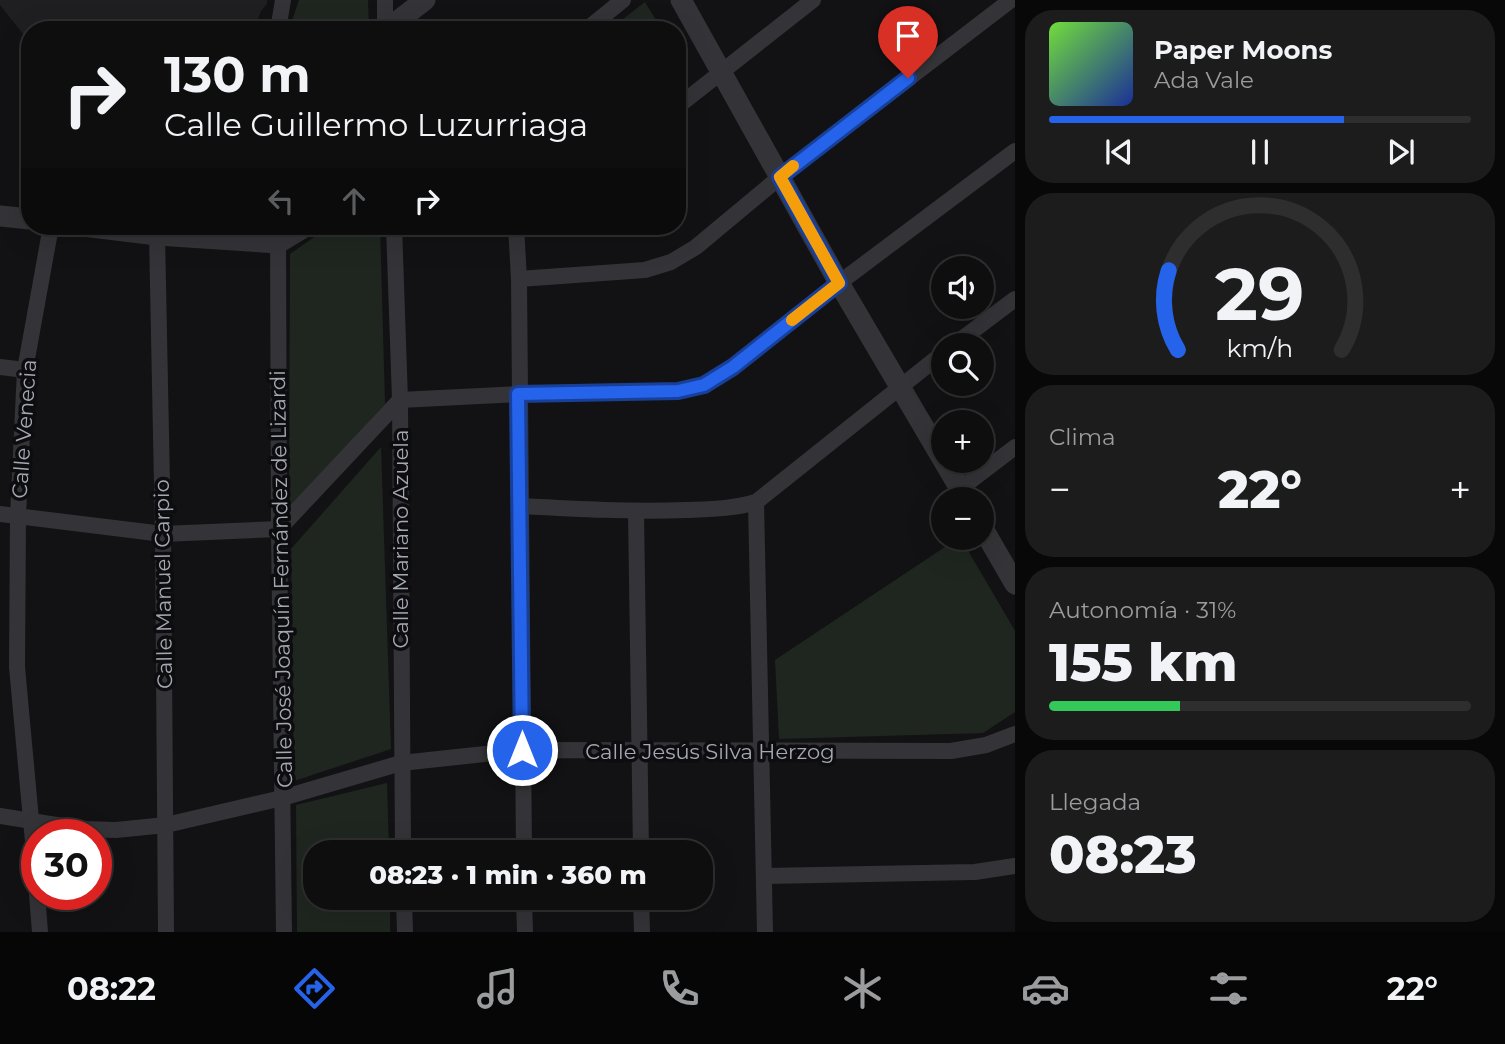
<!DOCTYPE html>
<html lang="es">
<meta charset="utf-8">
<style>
:root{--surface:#0e0e0f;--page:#1c1c1d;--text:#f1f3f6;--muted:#9b9c9e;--line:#2e2e2f;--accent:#2563eb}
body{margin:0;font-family:Montserrat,sans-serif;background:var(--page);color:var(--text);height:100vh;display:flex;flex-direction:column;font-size:26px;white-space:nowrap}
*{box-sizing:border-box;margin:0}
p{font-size:23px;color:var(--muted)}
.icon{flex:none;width:38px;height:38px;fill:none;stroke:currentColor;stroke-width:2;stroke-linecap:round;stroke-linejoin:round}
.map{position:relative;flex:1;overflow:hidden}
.side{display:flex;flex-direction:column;gap:10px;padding:10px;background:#080808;width:490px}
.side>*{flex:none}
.hud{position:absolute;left:21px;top:21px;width:665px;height:214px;border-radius:28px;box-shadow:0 7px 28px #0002,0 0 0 2px var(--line);background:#0e0e0f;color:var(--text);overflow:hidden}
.buttons{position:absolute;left:931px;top:256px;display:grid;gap:14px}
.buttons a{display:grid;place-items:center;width:63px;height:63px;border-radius:50%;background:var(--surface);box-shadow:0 7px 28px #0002,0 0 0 2px var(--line);font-size:35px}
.speed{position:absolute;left:21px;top:819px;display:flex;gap:14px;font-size:35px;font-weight:700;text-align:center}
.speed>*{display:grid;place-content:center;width:91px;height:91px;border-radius:50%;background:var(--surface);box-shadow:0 7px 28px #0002,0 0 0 2px var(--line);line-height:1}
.speed .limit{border:10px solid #d22;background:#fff;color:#111}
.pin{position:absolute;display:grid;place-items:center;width:60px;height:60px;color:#fff;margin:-72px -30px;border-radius:50% 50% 50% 0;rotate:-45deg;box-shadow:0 0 7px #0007}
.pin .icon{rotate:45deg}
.me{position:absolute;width:77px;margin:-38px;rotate:0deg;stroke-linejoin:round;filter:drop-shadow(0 0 5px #0008)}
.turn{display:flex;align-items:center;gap:24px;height:147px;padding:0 28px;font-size:32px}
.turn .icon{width:91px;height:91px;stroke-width:2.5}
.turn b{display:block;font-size:49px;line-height:60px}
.lanes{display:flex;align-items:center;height:66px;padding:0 28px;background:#0003;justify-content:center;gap:35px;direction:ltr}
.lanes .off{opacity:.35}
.big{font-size:52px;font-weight:800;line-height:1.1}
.side .widget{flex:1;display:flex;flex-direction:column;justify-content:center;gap:10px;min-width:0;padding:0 24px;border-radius:28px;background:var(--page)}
.side .dial{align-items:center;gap:0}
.dial svg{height:182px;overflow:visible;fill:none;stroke:var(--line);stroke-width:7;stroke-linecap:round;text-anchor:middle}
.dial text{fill:var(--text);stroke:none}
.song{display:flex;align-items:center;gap:21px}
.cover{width:84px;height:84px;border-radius:10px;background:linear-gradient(135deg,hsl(100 70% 55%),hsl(230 70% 35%))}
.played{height:7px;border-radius:4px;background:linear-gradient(90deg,var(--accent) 70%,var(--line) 70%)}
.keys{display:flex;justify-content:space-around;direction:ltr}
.heat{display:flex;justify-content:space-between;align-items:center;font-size:38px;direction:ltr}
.charge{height:10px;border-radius:5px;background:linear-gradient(90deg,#34c759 31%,var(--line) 0)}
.trip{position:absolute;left:303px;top:840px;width:410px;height:70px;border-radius:28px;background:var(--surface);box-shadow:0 7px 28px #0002,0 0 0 2px var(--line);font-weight:800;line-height:70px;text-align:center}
.dock{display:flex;height:112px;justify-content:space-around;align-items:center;background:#060606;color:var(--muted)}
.dock .icon{width:49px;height:49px}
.dock .on{color:var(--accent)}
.dock b{font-size:32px;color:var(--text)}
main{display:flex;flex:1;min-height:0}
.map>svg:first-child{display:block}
</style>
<main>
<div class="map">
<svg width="1015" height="932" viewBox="0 0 1015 932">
<rect width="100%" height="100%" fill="#121214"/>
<!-- built -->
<polygon fill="#1f1e21" points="0,0 267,0 267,4 261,11 254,30 30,30 30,43 0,5"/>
<!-- green -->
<g fill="#1f2620">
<polygon points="299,0 368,0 369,30 289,30"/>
<polygon points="645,2 662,30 609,30"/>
<polygon points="330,226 380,226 385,404 289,510 290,254"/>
<polygon points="381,447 391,749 294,781 291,549"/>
<polygon points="960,537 1015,631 1015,712 983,733 779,739 775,660"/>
<polygon points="387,783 389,852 315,852 315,898 390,898 390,932 297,932 296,805"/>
</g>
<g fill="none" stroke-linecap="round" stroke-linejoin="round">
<!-- minor -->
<g stroke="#343438" stroke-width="16">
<polyline points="385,0 385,30"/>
<polyline points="278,30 283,0"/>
<polyline points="586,30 623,0"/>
<polyline points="677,107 813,0"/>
<polyline points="278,226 279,529 284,932"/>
<polyline points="394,226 400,400 403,852"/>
<polyline points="516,226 519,279 524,852"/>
<polyline points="157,235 163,534 166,932"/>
<polyline points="519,279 645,270 671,262 696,247 780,177 1011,0"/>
<polyline points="954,345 1015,299"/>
<polyline points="0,367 25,370"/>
<polyline points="960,489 1015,447"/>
<polyline points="756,502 765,932"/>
<path d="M521 506C576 509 631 512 686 510 710 509 733 509 756 502L943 353"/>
<polyline points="636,512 641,852"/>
<polyline points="0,514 163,534 279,529 400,400 518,394 678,391 704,385 733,367 839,283 1015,151"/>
<polyline points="0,816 81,829 116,830 166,825 282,798 401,763 522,750 951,751 986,745 1015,734"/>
<polyline points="764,876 975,872 1015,866"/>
<polyline points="37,885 17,667 18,516 25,370 51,226"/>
<polyline points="37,894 40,932"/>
<polyline points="404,898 405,932"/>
<polyline points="524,898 525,932"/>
<polyline points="641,898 642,932"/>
</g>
<!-- tertiary -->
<g stroke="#343438" stroke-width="21">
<polyline points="681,0 839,283 966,499"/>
<polyline points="386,30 425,0"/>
<polyline points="0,216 30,219"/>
<polyline points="83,226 157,235 278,243 306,226"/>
<polyline points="982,527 1015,584"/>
</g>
</g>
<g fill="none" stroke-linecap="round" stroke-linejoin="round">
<defs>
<polyline id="route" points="522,750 518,394 678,391 704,385 733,367 839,283 780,177 908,78"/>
</defs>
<!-- route casing -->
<use href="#route" stroke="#184099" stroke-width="18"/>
<!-- route -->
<use href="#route" stroke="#2563eb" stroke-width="12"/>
<!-- slow -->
<polyline stroke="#f59e0b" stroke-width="12" points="792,320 839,283 780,177 793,166"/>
</g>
<g text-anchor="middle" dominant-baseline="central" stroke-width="7" stroke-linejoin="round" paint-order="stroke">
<!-- street labels -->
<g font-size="21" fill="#a5a8b3" stroke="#0d0d0f">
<text transform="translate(24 429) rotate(-86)">Calle Venecia</text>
<text transform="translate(400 539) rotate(-90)">Calle Mariano Azuela</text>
<text transform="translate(281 579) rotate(-91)">Calle José Joaquín Fernández de Lizardi</text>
<text transform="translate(163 584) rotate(-91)">Calle Manuel Carpio</text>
<text x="710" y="751">Calle Jesús Silva Herzog</text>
</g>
</g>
</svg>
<div class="buttons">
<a><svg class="icon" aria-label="sound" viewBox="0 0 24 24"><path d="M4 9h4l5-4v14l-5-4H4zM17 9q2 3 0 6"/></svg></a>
<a><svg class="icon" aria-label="search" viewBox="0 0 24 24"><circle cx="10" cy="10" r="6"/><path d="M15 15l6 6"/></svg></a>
<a>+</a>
<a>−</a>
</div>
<div class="speed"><div class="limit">30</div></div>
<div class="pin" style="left:908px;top:78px;background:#d93025"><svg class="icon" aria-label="arrive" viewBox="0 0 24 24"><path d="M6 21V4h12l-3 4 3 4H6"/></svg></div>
<svg class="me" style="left:522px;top:750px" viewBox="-20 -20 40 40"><circle r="17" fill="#2563eb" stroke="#fff" stroke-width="3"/><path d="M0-11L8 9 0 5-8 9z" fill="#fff"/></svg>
<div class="trip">08:23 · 1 min · 360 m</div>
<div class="hud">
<div class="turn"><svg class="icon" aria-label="right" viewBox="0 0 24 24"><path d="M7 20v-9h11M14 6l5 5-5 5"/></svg><div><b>130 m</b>Calle Guillermo Luzurriaga</div></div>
<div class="lanes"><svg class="icon off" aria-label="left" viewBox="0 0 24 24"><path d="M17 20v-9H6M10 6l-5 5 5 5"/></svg><svg class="icon off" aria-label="ahead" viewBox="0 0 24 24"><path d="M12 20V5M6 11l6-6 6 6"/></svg><svg class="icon" aria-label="right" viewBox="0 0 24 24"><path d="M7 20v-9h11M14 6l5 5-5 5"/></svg></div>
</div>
</div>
<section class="side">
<div class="widget">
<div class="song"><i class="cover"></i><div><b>Paper Moons</b><p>Ada Vale</p></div></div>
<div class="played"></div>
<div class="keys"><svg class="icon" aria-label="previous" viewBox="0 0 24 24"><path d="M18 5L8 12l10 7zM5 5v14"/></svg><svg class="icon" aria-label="pause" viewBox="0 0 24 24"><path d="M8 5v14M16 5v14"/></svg><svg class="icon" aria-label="next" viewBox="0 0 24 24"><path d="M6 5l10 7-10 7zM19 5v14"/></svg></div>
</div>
<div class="widget dial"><svg viewBox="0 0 100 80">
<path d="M14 69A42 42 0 1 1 86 69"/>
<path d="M14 69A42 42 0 0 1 10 34" stroke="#2563eb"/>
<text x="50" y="56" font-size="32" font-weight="700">29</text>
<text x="50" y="72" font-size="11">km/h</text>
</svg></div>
<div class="widget"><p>Clima</p>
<div class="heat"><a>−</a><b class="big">22°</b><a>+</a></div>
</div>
<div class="widget"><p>Autonomía · 31%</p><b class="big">155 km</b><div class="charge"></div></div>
<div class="widget"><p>Llegada</p><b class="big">08:23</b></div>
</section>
</main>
<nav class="dock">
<b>08:22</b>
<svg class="icon on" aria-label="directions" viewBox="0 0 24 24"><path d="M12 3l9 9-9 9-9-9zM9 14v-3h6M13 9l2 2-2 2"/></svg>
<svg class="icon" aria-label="music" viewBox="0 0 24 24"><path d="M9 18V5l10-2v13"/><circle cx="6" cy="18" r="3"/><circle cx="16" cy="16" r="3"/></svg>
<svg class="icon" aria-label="phone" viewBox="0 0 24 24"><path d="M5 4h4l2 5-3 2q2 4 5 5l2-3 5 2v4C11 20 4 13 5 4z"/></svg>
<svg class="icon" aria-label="climate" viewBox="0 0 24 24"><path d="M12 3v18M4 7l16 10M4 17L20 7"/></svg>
<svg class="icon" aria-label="car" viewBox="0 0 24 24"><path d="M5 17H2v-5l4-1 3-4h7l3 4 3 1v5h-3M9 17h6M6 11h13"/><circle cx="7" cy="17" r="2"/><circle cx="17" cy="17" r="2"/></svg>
<svg class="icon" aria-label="filters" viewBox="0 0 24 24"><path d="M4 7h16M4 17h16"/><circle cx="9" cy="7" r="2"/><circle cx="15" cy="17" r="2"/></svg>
<b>22°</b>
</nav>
